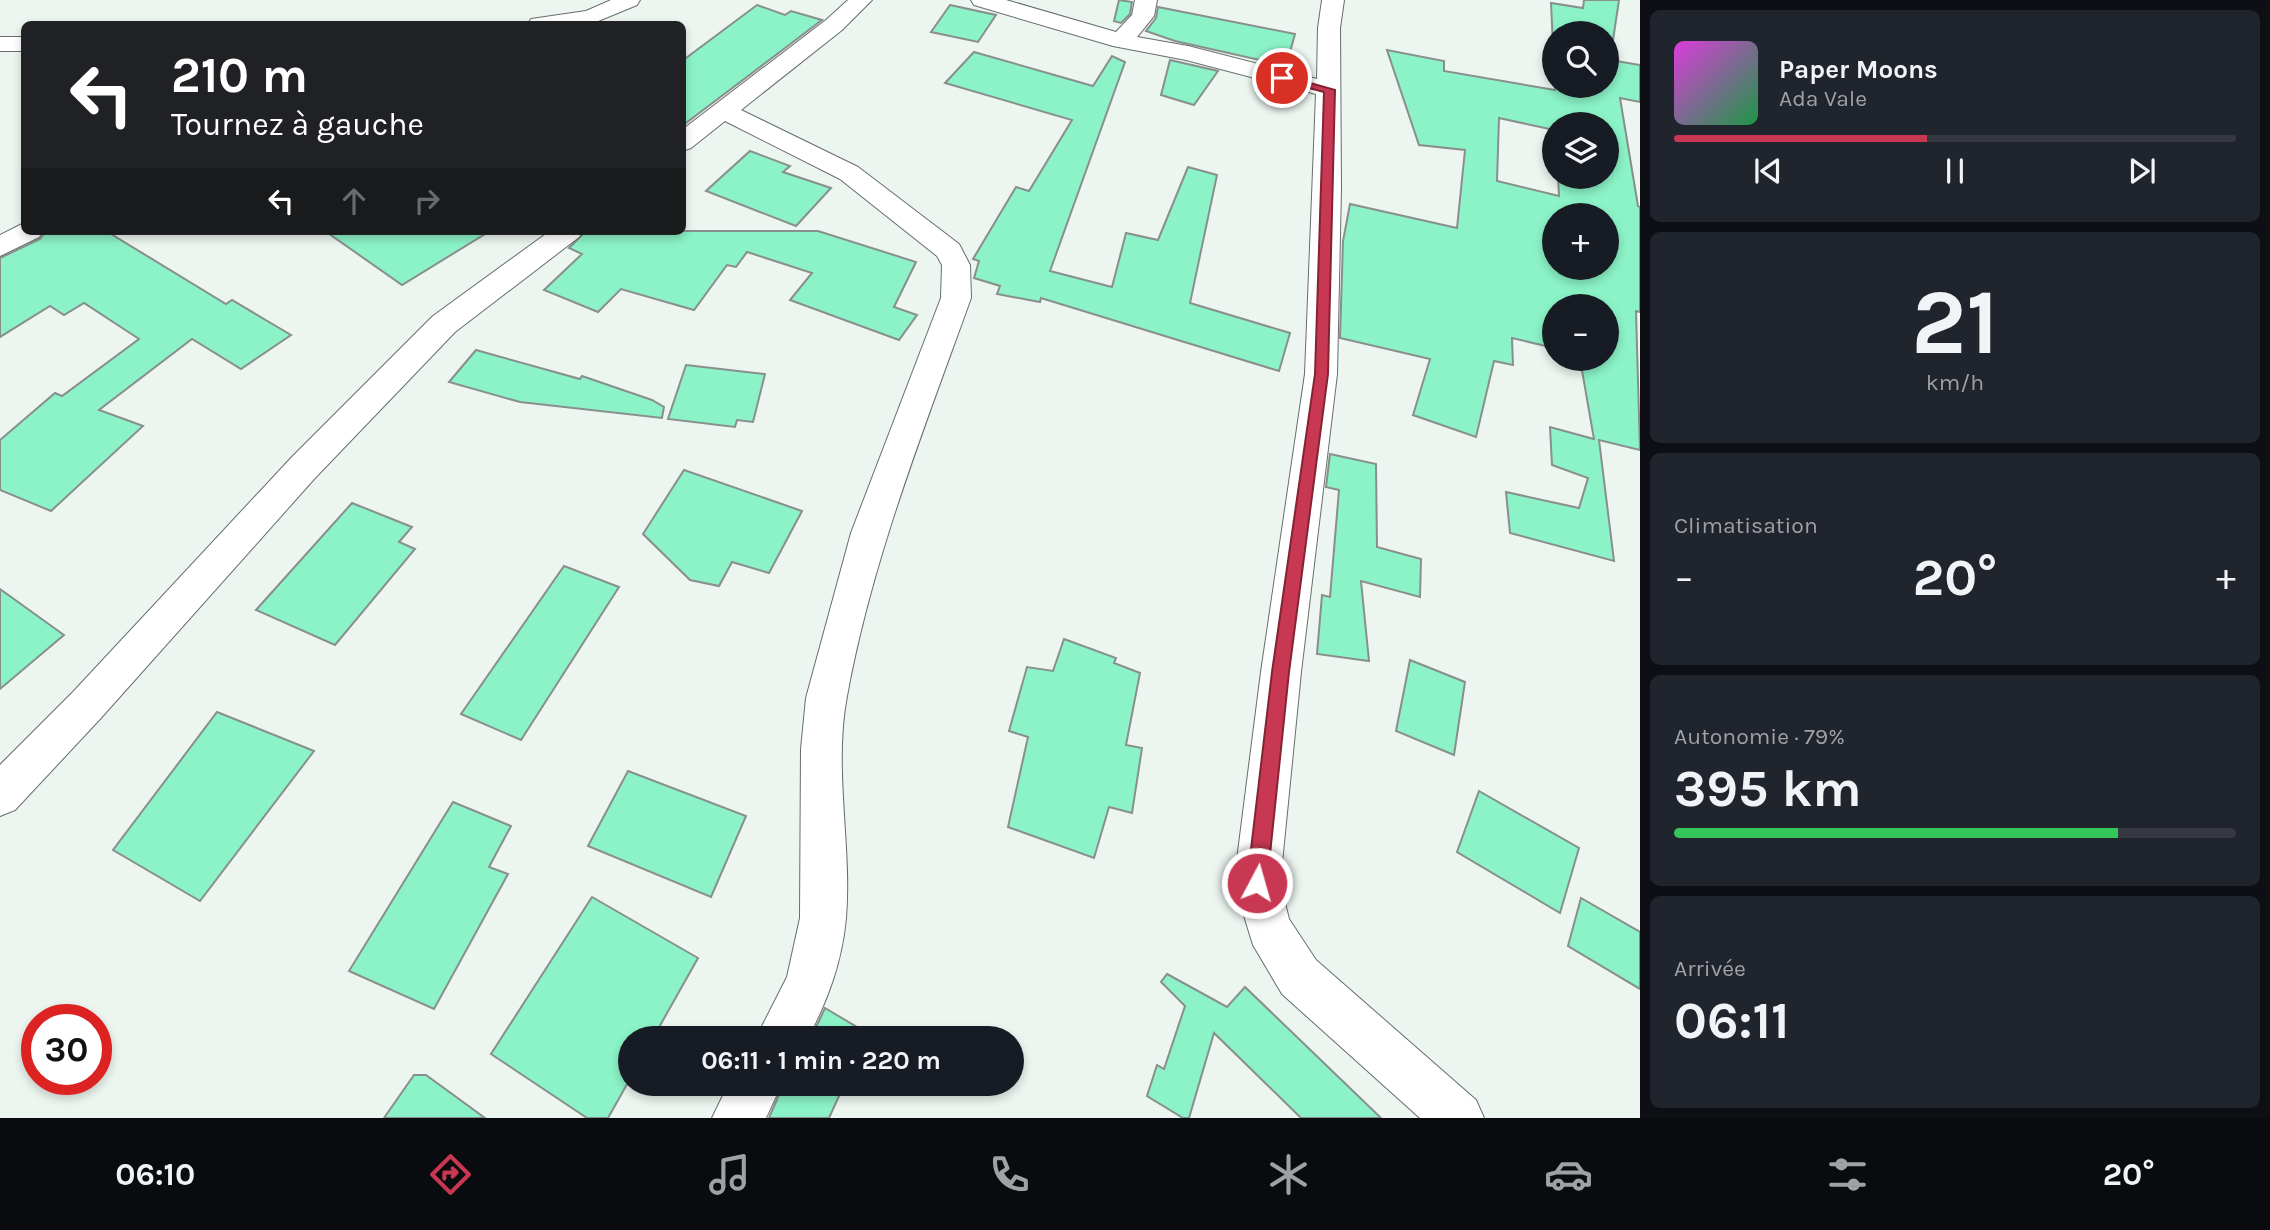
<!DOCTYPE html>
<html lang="fr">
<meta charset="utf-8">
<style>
:root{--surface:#171b24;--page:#20242c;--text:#f1f3f6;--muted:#9ea1a6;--line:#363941;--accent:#c93852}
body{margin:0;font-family:Karla,sans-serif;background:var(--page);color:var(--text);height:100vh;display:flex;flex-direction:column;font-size:26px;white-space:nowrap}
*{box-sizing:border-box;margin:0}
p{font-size:23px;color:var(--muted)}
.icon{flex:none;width:38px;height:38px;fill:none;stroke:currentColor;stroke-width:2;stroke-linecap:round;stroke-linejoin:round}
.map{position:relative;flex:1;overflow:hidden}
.details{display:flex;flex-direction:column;gap:10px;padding:10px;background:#0d0f14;width:630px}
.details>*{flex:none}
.banner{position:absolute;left:21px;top:21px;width:665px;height:214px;border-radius:10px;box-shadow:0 4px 10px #0003;background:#202124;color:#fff;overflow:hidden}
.tools{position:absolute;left:1542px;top:21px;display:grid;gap:14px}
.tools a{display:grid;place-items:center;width:77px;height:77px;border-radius:50%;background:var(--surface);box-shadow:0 4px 10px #0003;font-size:35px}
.speed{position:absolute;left:21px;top:1004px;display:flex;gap:14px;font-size:35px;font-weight:700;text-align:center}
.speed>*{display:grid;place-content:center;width:91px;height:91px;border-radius:50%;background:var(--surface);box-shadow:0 4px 10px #0003;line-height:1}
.speed .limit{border:10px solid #d22;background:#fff;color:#111}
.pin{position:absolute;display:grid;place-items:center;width:60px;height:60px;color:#fff;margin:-30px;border:4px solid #fff;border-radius:50%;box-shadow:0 2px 7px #0007}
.me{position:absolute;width:77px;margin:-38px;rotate:6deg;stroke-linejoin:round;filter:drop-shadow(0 0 5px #0008)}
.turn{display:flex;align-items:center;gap:24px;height:147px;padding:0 35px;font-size:32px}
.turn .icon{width:91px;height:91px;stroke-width:2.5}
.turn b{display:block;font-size:49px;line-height:60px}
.lanes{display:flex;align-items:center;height:66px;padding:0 35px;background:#0003;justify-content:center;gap:35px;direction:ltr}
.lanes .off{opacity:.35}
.big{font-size:52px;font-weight:700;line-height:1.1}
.details .card{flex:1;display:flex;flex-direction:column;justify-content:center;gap:10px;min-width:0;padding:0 24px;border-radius:10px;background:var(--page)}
.details .dial{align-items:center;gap:0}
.dial b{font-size:91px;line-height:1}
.song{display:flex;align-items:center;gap:21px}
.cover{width:84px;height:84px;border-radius:10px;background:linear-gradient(135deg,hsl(300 70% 55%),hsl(140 70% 35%))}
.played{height:7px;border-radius:4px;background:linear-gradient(90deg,var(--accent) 45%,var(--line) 45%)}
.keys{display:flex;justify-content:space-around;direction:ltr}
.heat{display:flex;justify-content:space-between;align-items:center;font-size:38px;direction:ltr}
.charge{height:10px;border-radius:5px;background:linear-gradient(90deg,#34c759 79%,var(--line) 0)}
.trip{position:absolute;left:618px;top:1026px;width:406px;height:70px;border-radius:35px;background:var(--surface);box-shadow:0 4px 10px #0003;font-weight:700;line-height:70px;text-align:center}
.menu{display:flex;height:112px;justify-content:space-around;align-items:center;background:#090b0e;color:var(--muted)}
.menu .icon{width:49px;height:49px}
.menu .active{color:var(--accent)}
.menu b{font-size:32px;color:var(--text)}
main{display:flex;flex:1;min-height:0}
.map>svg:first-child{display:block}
</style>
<main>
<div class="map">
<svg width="1640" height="1118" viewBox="0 0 1640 1118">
<rect width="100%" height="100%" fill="#ecf5f0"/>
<!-- building -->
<g fill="#8bf3c7" stroke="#888f8c" stroke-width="2" fill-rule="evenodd">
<polygon points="1119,0 1132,2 1130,14 1121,23 1114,21"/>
<path d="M1584 0H1619L1610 60 1640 65V102L1620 98 1638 206 1640 207V312L1636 311 1640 450 1599 440 1614 561 1510 533 1506 492 1579 508 1588 478 1552 465 1550 427 1594 439 1580 359H1606V306H1554V348L1512 338 1513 365 1494 361 1476 437 1413 415 1430 359 1340 338 1343 241 1350 204 1457 228 1465 150 1419 145 1387 50 1444 61V71L1555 90V86H1606V33H1554V68L1551 3 1583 8ZM1499 118 1554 130V124H1606V177H1558L1559 196 1497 181ZM1554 215H1606V268H1554Z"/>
<polygon points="757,5 785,15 791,11 822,20 682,126 682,61"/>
<polygon points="950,5 996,15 978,42 931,32"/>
<polygon points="1158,7 1295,34 1286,66 1175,41 1146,31 1156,18"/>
<polygon points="974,52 1093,86 1112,56 1125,62 1050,271 1112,287 1126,233 1158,240 1188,167 1217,175 1190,303 1290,333 1279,371 1041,298 1040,302 997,294 1000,286 974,278 979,261 973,259 1016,187 1029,191 1072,120 945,83"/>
<polygon points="1170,60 1218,71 1194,105 1161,95"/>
<polygon points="750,151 790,166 783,172 831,188 796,226 706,191"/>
<polygon points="46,231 106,231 226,304 232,300 291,335 241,369 192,339 99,410 143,426 51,511 0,490 0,440 55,393 62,396 139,339 84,303 64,315 50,306 0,337 0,258 40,239"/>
<polygon points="325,231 490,231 402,285"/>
<polygon points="586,231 818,231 916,262 894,307 917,315 899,340 790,300 812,273 747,252 736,267 727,265 694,310 621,289 598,312 544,290 582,254 569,248"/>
<polygon points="476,350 580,379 582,376 652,400 664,407 662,418 520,402 449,382"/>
<polygon points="686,365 765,374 753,422 737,420 735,427 668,419"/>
<polygon points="1330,454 1376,464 1377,547 1421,559 1420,597 1361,581 1369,661 1317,654 1322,595 1330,597 1339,490 1326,487"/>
<polygon points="684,470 802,511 769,573 732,562 719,586 690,580 643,534"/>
<polygon points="352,503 412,527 399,542 415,549 335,645 256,610"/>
<polygon points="564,566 619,587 521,740 461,714"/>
<polygon points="0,589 64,635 0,689"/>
<polygon points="1064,639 1116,658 1114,663 1140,673 1126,745 1142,748 1132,813 1109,807 1094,858 1008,827 1028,737 1009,731 1027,667 1053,671"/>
<polygon points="1410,660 1465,682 1454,755 1396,731"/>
<polygon points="217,712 314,751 200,901 113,850"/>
<polygon points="628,771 746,816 711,897 588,846"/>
<polygon points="1479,791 1579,848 1560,913 1457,852"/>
<polygon points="453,802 511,826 489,867 508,874 434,1009 349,971"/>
<polygon points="592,897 698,958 653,1038 630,1038 630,1079 608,1118 587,1118 491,1054"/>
<polygon points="1581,898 1640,932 1640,989 1568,946"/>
<polygon points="1167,974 1227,1007 1245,987 1381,1118 1301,1118 1214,1033 1189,1118 1183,1118 1147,1096 1157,1065 1164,1069 1185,1006 1161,982"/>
<polygon points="825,1008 867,1033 865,1038 811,1038"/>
<polygon points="414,1075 426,1075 485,1118 384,1118"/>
<polygon points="784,1083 845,1083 829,1118 769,1118"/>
</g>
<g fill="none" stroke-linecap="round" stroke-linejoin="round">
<defs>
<g id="street">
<polygon points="611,0 640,0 637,5 591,24 528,24 531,19 586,11"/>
<path d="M848 0H872L842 30 741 110 858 167 959 244 970 265 971 298C924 429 872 559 847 696 833 769 852 845 846 918 842 962 828 999 808 1038H756L787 977 800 918 801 749 806 698 851 533 941 298 942 265 937 256 840 179 725 121 691 148 682 151V130L826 20Z"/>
<polygon points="971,0 1006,0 1116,32 1132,15 1135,0 1157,0 1154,16 1137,37 1188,46 1317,79 1318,28 1322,0 1344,0 1340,28 1341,189 1337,374 1301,672 1280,883 1289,919 1316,960 1476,1100 1484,1118 1420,1118 1282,994 1253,945 1234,883 1261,672 1305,374 1316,94 1186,60 1113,46 974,5"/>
<rect x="0" y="37" width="24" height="14"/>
<polygon points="24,223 24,231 43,231 39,237 0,256 0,235"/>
<polygon points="550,231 583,231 579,237 455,332 315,478 100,719 15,810 0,816 0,765 72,693 291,458 433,316"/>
<polygon points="729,1083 782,1083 766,1118 712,1118"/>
</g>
</defs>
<!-- street casing -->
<use href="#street" stroke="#676e6b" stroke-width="2"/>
<!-- street -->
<use href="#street" fill="#fff" fill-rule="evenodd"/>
</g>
<!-- route -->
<polygon fill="#c93852" stroke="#832435" stroke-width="2" points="1282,75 1335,90 1328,374 1289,672 1267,883 1264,890 1257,893 1250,890 1247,883 1272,672 1315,374 1324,92 1279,80 1279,76"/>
</svg>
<div class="tools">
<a><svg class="icon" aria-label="search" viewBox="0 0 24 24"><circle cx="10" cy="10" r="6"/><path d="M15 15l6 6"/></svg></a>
<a><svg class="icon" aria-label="layers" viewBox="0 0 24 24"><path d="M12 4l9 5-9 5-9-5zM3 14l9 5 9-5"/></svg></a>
<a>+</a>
<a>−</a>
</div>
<div class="speed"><div class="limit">30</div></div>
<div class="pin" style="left:1282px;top:78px;background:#d93025"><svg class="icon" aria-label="arrive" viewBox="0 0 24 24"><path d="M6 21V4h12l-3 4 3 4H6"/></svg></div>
<svg class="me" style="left:1257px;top:883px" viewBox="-20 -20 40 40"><circle r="17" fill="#c93852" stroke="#fff" stroke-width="3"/><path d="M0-11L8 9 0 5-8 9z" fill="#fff"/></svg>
<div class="trip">06:11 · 1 min · 220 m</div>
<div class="banner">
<div class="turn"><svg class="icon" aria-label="left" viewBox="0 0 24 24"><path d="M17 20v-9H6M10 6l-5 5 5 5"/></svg><div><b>210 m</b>Tournez à gauche</div></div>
<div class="lanes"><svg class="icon" aria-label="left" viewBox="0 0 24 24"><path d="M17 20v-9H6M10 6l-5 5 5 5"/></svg><svg class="icon off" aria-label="ahead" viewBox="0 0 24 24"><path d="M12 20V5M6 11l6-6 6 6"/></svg><svg class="icon off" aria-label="right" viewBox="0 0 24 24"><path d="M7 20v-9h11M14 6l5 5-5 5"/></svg></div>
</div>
</div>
<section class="details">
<div class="card">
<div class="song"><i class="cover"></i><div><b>Paper Moons</b><p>Ada Vale</p></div></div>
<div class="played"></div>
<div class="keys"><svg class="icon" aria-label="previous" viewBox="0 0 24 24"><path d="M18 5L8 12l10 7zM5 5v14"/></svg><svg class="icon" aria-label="pause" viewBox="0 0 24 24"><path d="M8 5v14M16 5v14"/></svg><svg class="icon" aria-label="next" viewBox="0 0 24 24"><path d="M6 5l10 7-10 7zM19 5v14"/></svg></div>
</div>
<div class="card dial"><b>21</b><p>km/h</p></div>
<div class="card"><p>Climatisation</p>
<div class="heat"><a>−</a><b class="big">20°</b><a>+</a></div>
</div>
<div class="card"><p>Autonomie · 79%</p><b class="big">395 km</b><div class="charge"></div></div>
<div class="card"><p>Arrivée</p><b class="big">06:11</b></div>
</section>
</main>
<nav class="menu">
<b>06:10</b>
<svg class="icon active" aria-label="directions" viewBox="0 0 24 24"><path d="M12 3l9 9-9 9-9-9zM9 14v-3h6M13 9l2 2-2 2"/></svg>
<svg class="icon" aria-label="music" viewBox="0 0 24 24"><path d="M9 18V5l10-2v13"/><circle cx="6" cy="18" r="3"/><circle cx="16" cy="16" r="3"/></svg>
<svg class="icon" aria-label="phone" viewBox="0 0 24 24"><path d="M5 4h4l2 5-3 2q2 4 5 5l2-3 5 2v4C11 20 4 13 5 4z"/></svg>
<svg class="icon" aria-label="climate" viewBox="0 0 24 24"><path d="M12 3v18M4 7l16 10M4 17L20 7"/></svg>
<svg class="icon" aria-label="car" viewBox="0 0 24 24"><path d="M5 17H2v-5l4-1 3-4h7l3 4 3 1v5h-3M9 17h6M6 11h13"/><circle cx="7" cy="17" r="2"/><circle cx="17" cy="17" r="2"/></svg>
<svg class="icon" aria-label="filters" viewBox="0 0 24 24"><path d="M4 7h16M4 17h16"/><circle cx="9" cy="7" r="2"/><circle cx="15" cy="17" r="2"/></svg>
<b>20°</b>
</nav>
